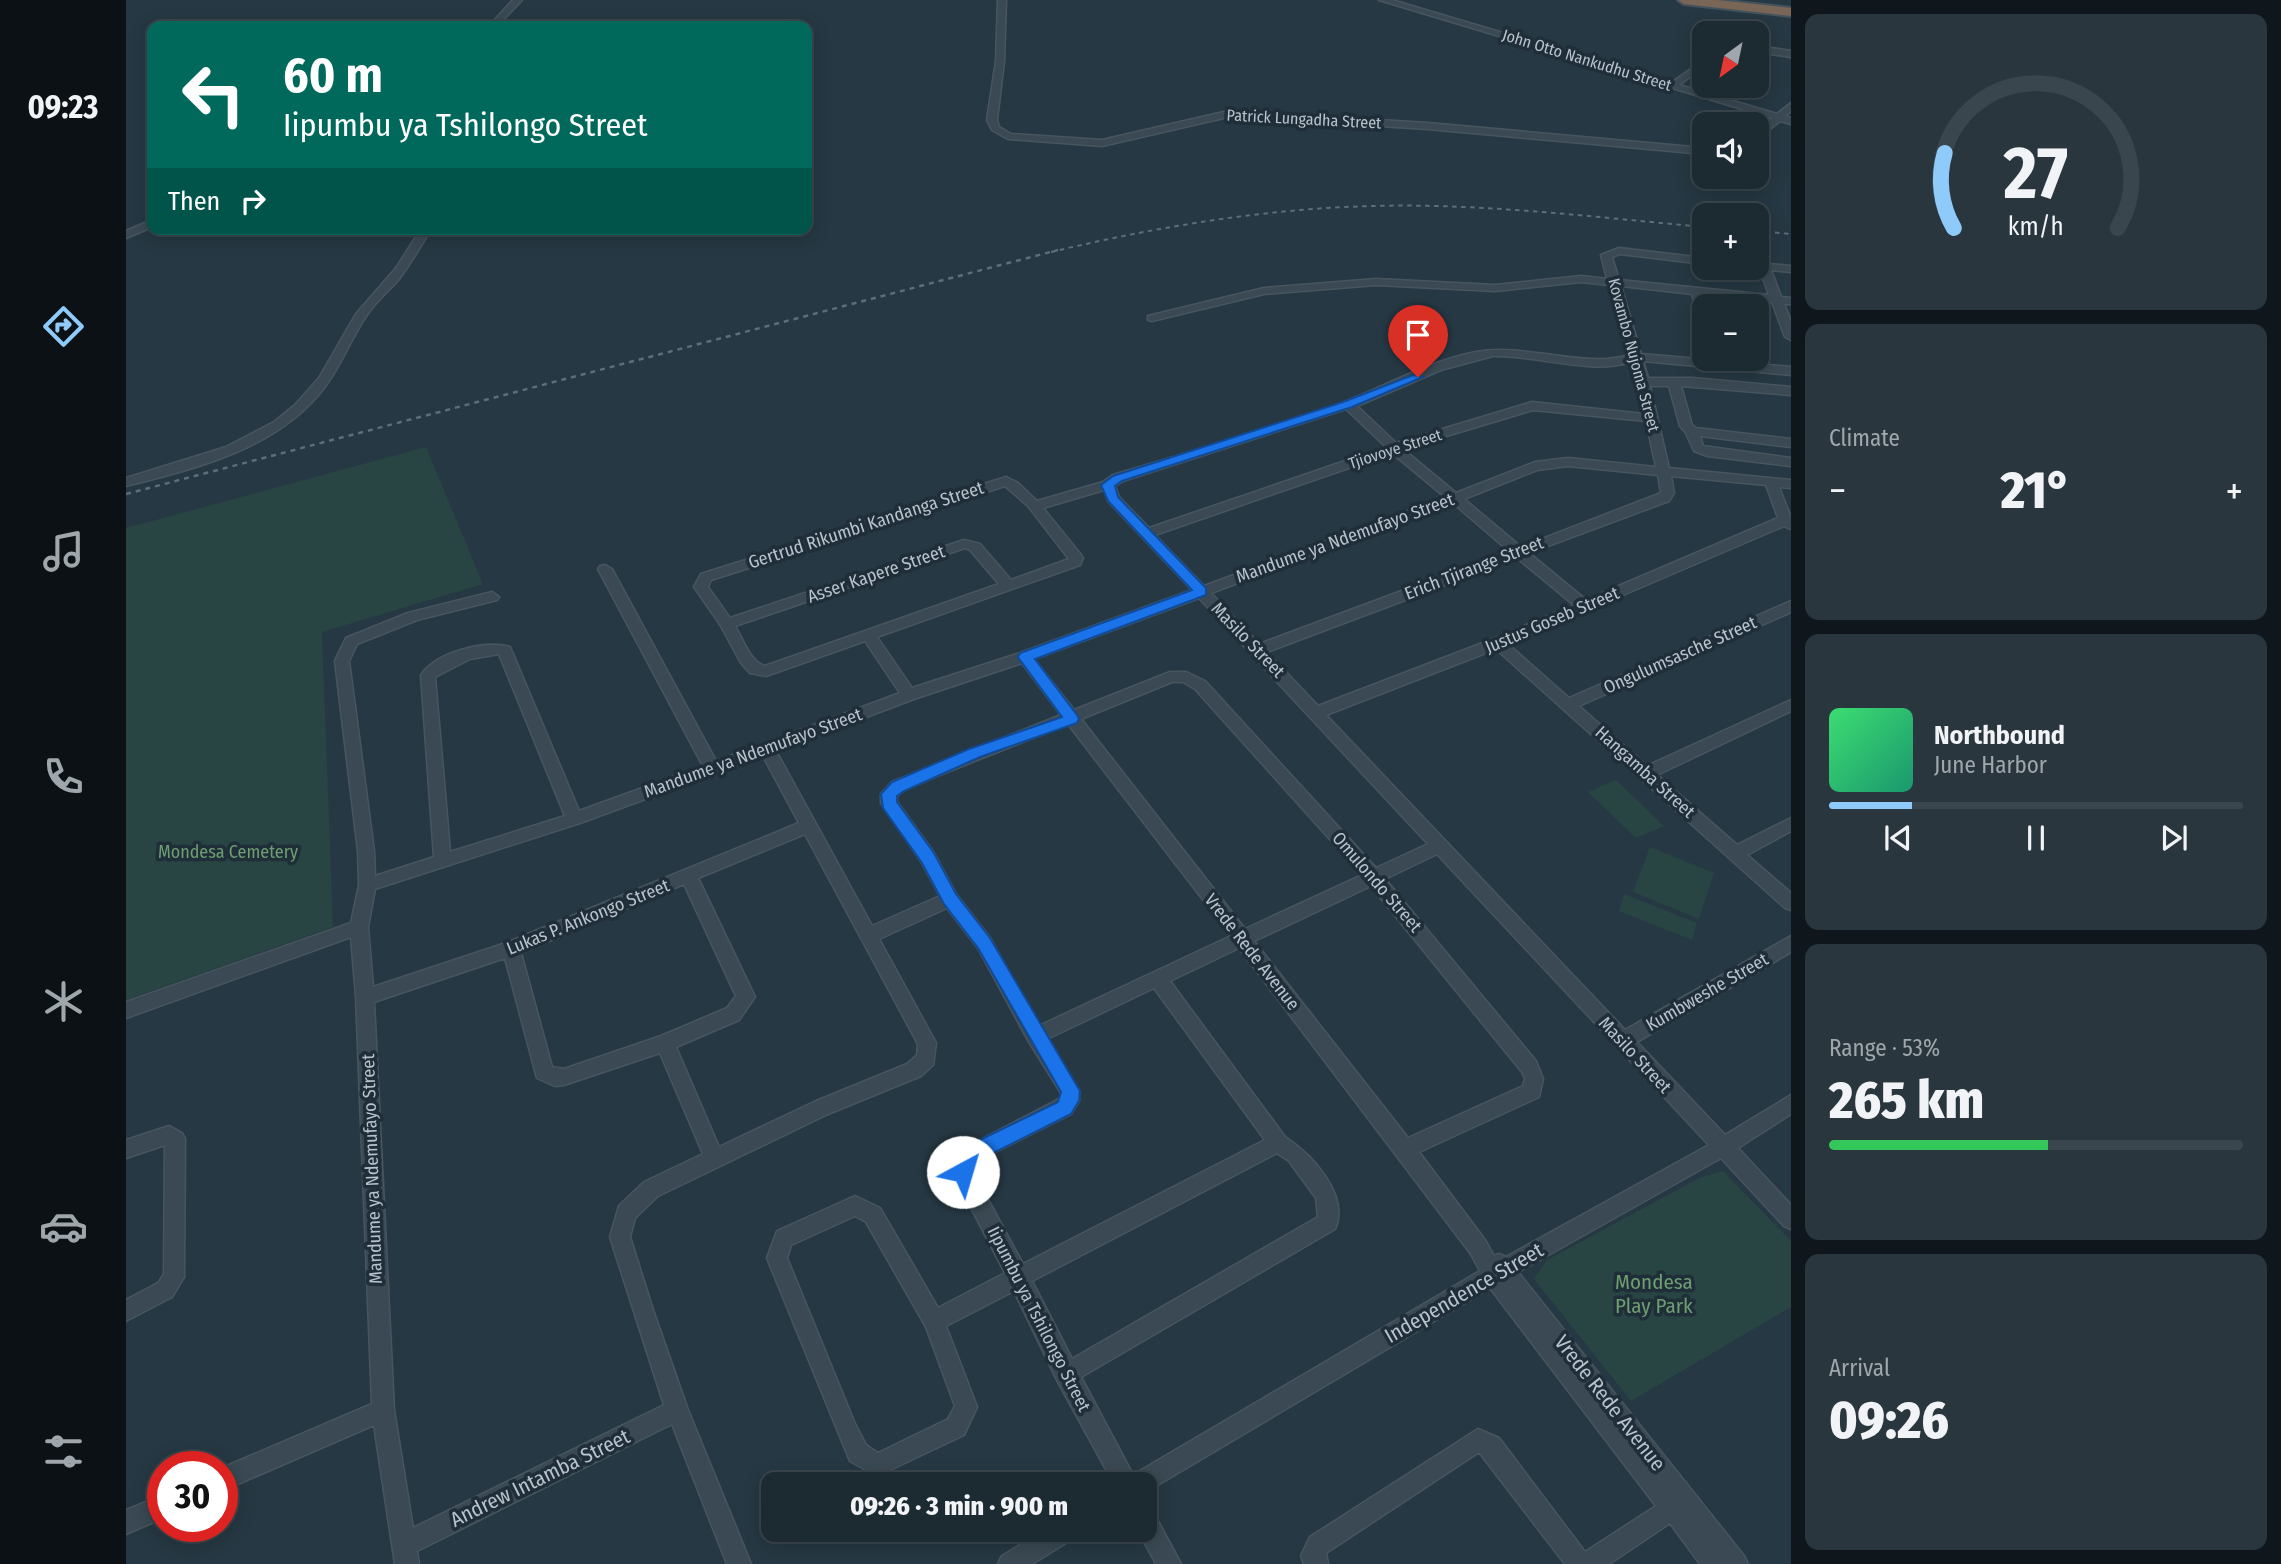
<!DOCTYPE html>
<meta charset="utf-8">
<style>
:root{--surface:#1c2a32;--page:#29363e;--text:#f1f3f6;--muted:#a0a7ac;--line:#3a464d;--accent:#8ecbfb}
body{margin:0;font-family:"Fira Sans Condensed",sans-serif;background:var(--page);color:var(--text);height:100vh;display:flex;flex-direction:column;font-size:26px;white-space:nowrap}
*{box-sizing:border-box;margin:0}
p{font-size:23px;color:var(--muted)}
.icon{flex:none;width:38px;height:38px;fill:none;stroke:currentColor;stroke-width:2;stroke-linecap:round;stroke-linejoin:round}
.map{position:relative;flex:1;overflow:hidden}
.sheet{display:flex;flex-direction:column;gap:14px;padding:14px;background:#0f171c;width:490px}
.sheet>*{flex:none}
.hud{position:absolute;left:21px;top:21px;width:665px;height:214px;border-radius:14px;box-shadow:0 4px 18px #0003,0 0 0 2px var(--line);background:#00695c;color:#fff;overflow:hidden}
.needle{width:46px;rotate:213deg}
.controls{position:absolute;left:1566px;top:21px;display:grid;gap:14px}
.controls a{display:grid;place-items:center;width:77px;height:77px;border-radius:14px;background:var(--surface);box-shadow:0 4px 18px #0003,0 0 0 2px var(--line);font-size:35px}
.speed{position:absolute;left:21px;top:1451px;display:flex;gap:14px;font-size:35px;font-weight:700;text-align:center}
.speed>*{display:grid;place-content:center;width:91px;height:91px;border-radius:50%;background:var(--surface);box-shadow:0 4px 18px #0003,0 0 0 2px var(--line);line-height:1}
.speed .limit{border:10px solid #d22;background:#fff;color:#111}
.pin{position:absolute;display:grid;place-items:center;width:60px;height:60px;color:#fff;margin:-72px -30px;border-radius:50% 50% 50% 0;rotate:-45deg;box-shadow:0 0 7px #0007}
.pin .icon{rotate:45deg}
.me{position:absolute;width:77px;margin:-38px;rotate:39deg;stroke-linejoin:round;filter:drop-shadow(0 0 5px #0008)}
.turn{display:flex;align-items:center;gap:24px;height:147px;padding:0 21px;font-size:32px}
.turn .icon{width:91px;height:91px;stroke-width:2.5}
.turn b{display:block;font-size:49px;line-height:60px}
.then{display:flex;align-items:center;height:66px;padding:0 21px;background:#0003;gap:14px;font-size:26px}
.big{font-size:52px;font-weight:800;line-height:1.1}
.sheet .tile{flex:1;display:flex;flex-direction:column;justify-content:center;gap:10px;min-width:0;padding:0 24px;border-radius:14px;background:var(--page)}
.sheet .dial{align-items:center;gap:0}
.dial svg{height:182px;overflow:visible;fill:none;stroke:var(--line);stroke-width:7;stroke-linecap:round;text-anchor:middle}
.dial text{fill:var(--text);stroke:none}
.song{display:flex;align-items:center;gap:21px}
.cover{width:84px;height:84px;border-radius:10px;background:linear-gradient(135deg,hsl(140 70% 55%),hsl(160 70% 35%))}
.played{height:7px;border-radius:4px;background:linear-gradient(90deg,var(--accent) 20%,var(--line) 20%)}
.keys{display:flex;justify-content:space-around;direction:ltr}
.heat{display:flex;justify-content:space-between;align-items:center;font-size:38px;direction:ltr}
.charge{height:10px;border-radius:5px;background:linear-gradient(90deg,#34c759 53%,var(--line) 0)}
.trip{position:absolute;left:635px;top:1472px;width:396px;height:70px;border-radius:14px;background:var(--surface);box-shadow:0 4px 18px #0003,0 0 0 2px var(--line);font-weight:800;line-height:70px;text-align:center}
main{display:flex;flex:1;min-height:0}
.tab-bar{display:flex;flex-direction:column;width:126px;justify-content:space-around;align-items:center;background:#0b1114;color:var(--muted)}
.tab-bar .icon{width:49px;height:49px}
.tab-bar .on{color:var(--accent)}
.tab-bar b{font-size:32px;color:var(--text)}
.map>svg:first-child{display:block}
</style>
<main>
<nav class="tab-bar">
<b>09:23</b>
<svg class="icon on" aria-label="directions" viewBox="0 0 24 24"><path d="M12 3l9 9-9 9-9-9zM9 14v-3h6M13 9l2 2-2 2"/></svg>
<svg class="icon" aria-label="music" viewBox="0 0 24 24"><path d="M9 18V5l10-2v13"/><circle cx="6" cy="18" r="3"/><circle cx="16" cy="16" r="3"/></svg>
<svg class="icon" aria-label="phone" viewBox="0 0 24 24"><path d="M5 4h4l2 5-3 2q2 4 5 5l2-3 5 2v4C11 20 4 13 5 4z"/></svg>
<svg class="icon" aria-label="climate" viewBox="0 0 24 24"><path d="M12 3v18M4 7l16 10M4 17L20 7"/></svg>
<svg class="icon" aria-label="car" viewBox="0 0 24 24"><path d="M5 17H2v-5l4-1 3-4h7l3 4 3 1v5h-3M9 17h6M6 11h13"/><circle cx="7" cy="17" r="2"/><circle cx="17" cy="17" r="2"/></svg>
<svg class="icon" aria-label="filters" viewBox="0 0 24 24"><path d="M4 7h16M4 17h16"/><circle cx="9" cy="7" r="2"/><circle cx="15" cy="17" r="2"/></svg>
</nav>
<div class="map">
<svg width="1665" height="1564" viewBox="0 0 1665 1564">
<rect width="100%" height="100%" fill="#263843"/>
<!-- green -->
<g fill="#284443">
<polygon points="300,447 357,584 196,632 207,927 0,1000 0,528"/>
<polygon points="1490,780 1538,826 1510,838 1462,792"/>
<polygon points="1524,847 1588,873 1573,919 1507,892"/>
<polygon points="1498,894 1571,923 1566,940 1493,911"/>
<polygon points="1597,1171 1665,1241 1665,1307 1505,1401 1408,1279 1421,1260 1575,1177"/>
</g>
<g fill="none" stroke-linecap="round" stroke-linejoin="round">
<defs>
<g id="minor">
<polygon points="387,0 396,0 371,26 363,26"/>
<polygon points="872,0 880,0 878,61 871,120 873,127 885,134 976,140 1102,111 1302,123 1578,148 1578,154 1302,129 1102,117 976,146 882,139 866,130 861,120 870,61"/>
<polygon points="1253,0 1266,0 1545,83 1578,60 1578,66 1553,85 1651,114 1665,103 1665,111 1659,116 1665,118 1665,124 1654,121 1631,139 1631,131 1646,118"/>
<polygon points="1631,46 1665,51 1665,57 1631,52"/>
<polygon points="26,220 26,227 0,238 0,231"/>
<path d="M295 229H305C295 246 285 263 273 279 263 291 250 301 241 315 225 338 215 366 198 388 151 449 71 468 0 486V478L100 447 148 422 169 405 193 378 230 314 270 268Z"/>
<path d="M1493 248 1578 258V264L1494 254 1486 257 1493 280 1643 295 1634 269 1627 268H1631V263L1665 266V272L1645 270 1655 297 1665 298V304H1658L1665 322V340L1659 337 1646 302 1578 295 1581 306H1578V319L1572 316 1566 294 1495 286 1515 354 1665 367V375L1517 361 1522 378H1566L1665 387V395L1555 386 1566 425 1570 428 1665 439V447L1574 436 1577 446 1665 458V466L1581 456 1568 451 1560 433 1554 426 1543 386H1524L1543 468 1665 480V488L1653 487 1665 518V529L1658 526 1382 644 1443 698 1665 601V612L1453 706 1521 766 1665 700V711L1531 775 1611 845 1665 818V831L1621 855 1665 893V910L1659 908 1370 649 1200 715 1499 1030 1665 936V952L1511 1042 1599 1135 1665 1095V1114L1612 1148 1665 1205V1229L1658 1226 1595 1158 1392 1272 1618 1556 1622 1564H1574L1544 1523 1483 1564H1439L1353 1452 1200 1553 1202 1564H1178L1175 1556 1184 1537 1352 1429 1373 1438 1459 1552 1530 1506 1364 1288 1018 1493V1484H988L932 1382 888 1291 820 1326 851 1407 838 1435 751 1476 724 1461 641 1258 651 1231 729 1196 754 1208 812 1308 879 1273 827 1173 833 1151 935 1098V1093L903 1042 852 948 821 908 753 939 810 1043 807 1065 795 1076 702 1114 532 1196 509 1218 504 1237 527 1310 562 1410 625 1564H601L546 1424 291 1551 293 1564H269L248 1425 96 1491V1468L246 1404 230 997 225 937 0 1018V1002L225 923 233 885 232 851 209 661 220 638 282 613 366 592 373 597 371 600 291 620 231 644 223 661 248 851 249 876 308 857 295 675C311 652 358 640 384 647L453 811 577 766 472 569 474 566 479 565 486 569 590 761 774 693 739 641 640 676 624 673 615 663 595 626 568 587 575 574 880 477 892 483 911 501 977 482 987 475C1064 452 1141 431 1216 403 1260 386 1303 361 1350 352 1400 343 1462 369 1503 355L1483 285 1455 282 1369 291 1250 285 1138 294 1026 321 1022 320V316L1138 288 1250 279 1369 285 1455 276 1481 279 1475 255ZM1367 356C1410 355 1465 375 1505 362L1518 414 1406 402 1270 443 1231 406 1315 370ZM1220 409 1260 447 1023 528 993 497 989 486 997 481ZM1407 410 1520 421 1530 467 1442 458 1409 462 1330 493 1277 449ZM1266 453 1319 497 1078 586 1029 535ZM1442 466 1532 475 1535 493 1395 547 1338 499 1411 470ZM1545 476 1640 485 1652 518 1460 600 1403 553 1543 501 1548 493ZM879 486 902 506 943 559 885 580 854 544 838 540 604 618 582 587 585 580ZM978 490 982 501 1066 590 894 653 786 688 751 637 954 565 957 558 955 555 917 508ZM1327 503 1383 551 1133 644 1085 593ZM839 548 844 550 873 584 639 666C624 662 617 639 609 626ZM1391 558 1448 605 1367 639 1192 706 1141 652ZM1073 598 1302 844 1250 868 1079 681 1060 672H1044L948 710 908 659ZM373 654 439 816 324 852 309 677 344 659ZM896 663 935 715 766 782 755 794V803L796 863 814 896 746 926 650 751 788 699ZM1046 682H1057L1069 689 1236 875 1119 929 955 719ZM942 724 1105 936 913 1026 864 938 830 894 808 853 771 802V796L778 790 811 776ZM637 756 673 823 380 943 247 987 242 927 249 889 454 823ZM679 834 792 1044 791 1055 781 1064 688 1102 593 1147 550 1047 613 1020 629 997 572 878ZM1311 854 1583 1145 1380 1257 1373 1254 1368 1256 1359 1240 1293 1152 1413 1097 1417 1079 1410 1061 1259 879ZM558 884 610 996 601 1008 535 1036 438 1069 426 1067 395 953ZM1245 886 1396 1072 1399 1079 1397 1086 1282 1138 1128 941ZM1113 948 1345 1254 1354 1271 1007 1475 955 1377 1209 1229C1224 1194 1185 1154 1159 1137L1044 981ZM379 958 411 1078 429 1086 438 1085 534 1053 577 1154 518 1182 493 1206 484 1237 538 1405 287 1528 268 1410 248 1002ZM1028 988 1139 1140 897 1264 847 1172 849 1162 945 1114 953 1101V1091L921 1039ZM1151 1153 1163 1161 1190 1198 1192 1217 946 1359 906 1281ZM729 1216 740 1222 800 1327 829 1406 822 1419 752 1453 740 1445 729 1424 661 1258 665 1245Z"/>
<polygon points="43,1126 56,1133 59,1139 58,1277 46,1297 0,1321 0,1300 32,1283 38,1274 39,1145 0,1158 0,1140"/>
<polygon points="37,1495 37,1518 0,1534 0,1510"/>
<polygon points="1018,1507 1026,1510 1055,1564 1030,1564 1012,1530 1018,1530"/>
<polygon points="919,1530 952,1530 948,1538 906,1564 872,1564 876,1556"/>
</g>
<polygon id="highway" points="1552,0 1592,0 1665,8 1665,16 1558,4"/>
</defs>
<!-- minor casing -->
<use href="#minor" stroke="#47555f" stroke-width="3"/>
<!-- highway casing -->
<use href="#highway" stroke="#45535d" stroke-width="4"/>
<!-- minor -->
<use href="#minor" fill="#3a4953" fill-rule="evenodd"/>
<!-- highway -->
<use href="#highway" fill="#796657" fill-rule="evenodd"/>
<!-- rail-far1 -->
<g stroke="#5c6e7a" stroke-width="2" stroke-dasharray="4.5 4.5" stroke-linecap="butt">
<polyline points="1631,231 1665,234"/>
<path d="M925 252C1030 227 1136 209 1245 206 1356 203 1467 217 1578 227"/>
</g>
<!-- rail -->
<polyline stroke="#5c6e7a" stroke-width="2.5" stroke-dasharray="5 5" stroke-linecap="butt" points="0,494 932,250"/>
</g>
<!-- route -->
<polygon fill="#1a73e8" stroke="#114b97" stroke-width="2" points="1287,375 1297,377 1226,407 996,481 989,486 992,497 1080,588 1080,595 909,659 951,715 953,719 951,723 854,757 778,791 771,796 771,802 808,853 830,894 864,938 954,1091 953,1101 945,1114 849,1162 844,1179 837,1182 830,1179 827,1172 833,1150 932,1102 935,1092 852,948 818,904 796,863 757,808 755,794 766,782 843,749 936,717 894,660 892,657 894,653 1066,590 982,501 975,485 987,476 1217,402"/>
<g text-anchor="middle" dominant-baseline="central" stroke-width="7" stroke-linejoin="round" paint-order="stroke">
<!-- far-street labels -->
<g font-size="16" fill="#b8c3cd" stroke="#1f2e38">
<text transform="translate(1461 60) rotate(17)">John Otto Nankudhu Street</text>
<text transform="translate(1178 119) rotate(3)">Patrick Lungadha Street</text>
<text transform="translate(1508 355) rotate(75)">Kovambo Nujoma Street</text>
<text transform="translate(1269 449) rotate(-18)">Tjiovoye Street</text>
</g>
<!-- street labels -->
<g font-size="18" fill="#b8c3cd" stroke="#1f2e38">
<text transform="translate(740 525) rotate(-18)">Gertrud Rikumbi Kandanga Street</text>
<text transform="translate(1219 538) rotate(-20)">Mandume ya Ndemufayo Street</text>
<text transform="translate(1348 568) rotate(-21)">Erich Tjirange Street</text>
<text transform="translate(750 574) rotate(-19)">Asser Kapere Street</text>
<text transform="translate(1426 620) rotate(-23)">Justus Goseb Street</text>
<text transform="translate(1122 640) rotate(46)">Masilo Street</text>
<text transform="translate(1554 655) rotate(-24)">Ongulumsasche Street</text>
<text transform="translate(627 753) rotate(-20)">Mandume ya Ndemufayo Street</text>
<text transform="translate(1519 772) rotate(42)">Hangamba Street</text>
<text transform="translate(1251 882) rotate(49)">Omulondo Street</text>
<text transform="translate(462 917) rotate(-22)">Lukas P. Ankongo Street</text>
<text transform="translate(1126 952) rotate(52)">Vrede Rede Avenue</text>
<text transform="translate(1581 992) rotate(-30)">Kumbweshe Street</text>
<text transform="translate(1509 1055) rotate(47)">Masilo Street</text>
<text transform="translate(246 1169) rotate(-92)">Mandume ya Ndemufayo Street</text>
<text transform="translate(913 1319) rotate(63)">Iipumbu ya Tshilongo Street</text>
</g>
<!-- park labels -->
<g font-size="18" fill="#6e9e71" stroke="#1f2e38">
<text x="102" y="852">Mondesa Cemetery</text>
</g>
<!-- near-park labels -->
<g font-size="21" fill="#6e9e71" stroke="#1f2e38">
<text x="1528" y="1282">Mondesa<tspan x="1528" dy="24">Play Park</tspan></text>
</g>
<!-- near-street labels -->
<g font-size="21" fill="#b8c3cd" stroke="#1f2e38">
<text transform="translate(1338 1293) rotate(-30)">Independence Street</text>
<text transform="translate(1484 1403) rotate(52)">Vrede Rede Avenue</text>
<text transform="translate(414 1478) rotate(-26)">Andrew Intamba Street</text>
</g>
</g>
</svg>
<div class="controls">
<a><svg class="needle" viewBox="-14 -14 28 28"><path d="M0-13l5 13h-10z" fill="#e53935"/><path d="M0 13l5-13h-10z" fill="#a0a7ac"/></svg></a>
<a><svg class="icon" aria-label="sound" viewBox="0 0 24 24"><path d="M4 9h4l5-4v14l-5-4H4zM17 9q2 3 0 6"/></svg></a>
<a>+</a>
<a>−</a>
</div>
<div class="speed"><div class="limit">30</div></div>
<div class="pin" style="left:1292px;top:377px;background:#d93025"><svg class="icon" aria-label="arrive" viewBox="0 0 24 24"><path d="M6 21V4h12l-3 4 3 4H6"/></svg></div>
<svg class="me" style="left:837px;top:1172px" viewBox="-20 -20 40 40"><circle r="19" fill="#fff"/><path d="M0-13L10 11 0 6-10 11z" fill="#1a73e8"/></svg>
<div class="trip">09:26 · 3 min · 900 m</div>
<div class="hud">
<div class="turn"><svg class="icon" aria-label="left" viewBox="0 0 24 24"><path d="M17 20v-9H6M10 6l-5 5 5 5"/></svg><div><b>60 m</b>Iipumbu ya Tshilongo Street</div></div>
<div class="then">Then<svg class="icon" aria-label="right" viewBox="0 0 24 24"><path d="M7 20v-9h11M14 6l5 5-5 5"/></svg></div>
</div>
</div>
<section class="sheet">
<div class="tile dial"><svg viewBox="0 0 100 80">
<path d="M14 69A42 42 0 1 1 86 69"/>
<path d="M14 69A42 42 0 0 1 10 36" stroke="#8ecbfb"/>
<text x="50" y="56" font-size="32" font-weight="700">27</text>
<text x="50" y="72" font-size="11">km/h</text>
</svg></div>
<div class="tile"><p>Climate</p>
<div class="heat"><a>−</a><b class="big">21°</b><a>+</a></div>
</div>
<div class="tile">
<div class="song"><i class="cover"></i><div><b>Northbound</b><p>June Harbor</p></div></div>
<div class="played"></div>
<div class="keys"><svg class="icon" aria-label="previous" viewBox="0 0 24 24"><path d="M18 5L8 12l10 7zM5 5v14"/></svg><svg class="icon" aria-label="pause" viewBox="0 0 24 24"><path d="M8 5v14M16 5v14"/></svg><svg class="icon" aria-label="next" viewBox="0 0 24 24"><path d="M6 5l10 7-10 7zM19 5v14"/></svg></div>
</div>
<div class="tile"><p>Range · 53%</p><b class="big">265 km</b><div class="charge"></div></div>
<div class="tile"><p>Arrival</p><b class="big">09:26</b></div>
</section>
</main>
